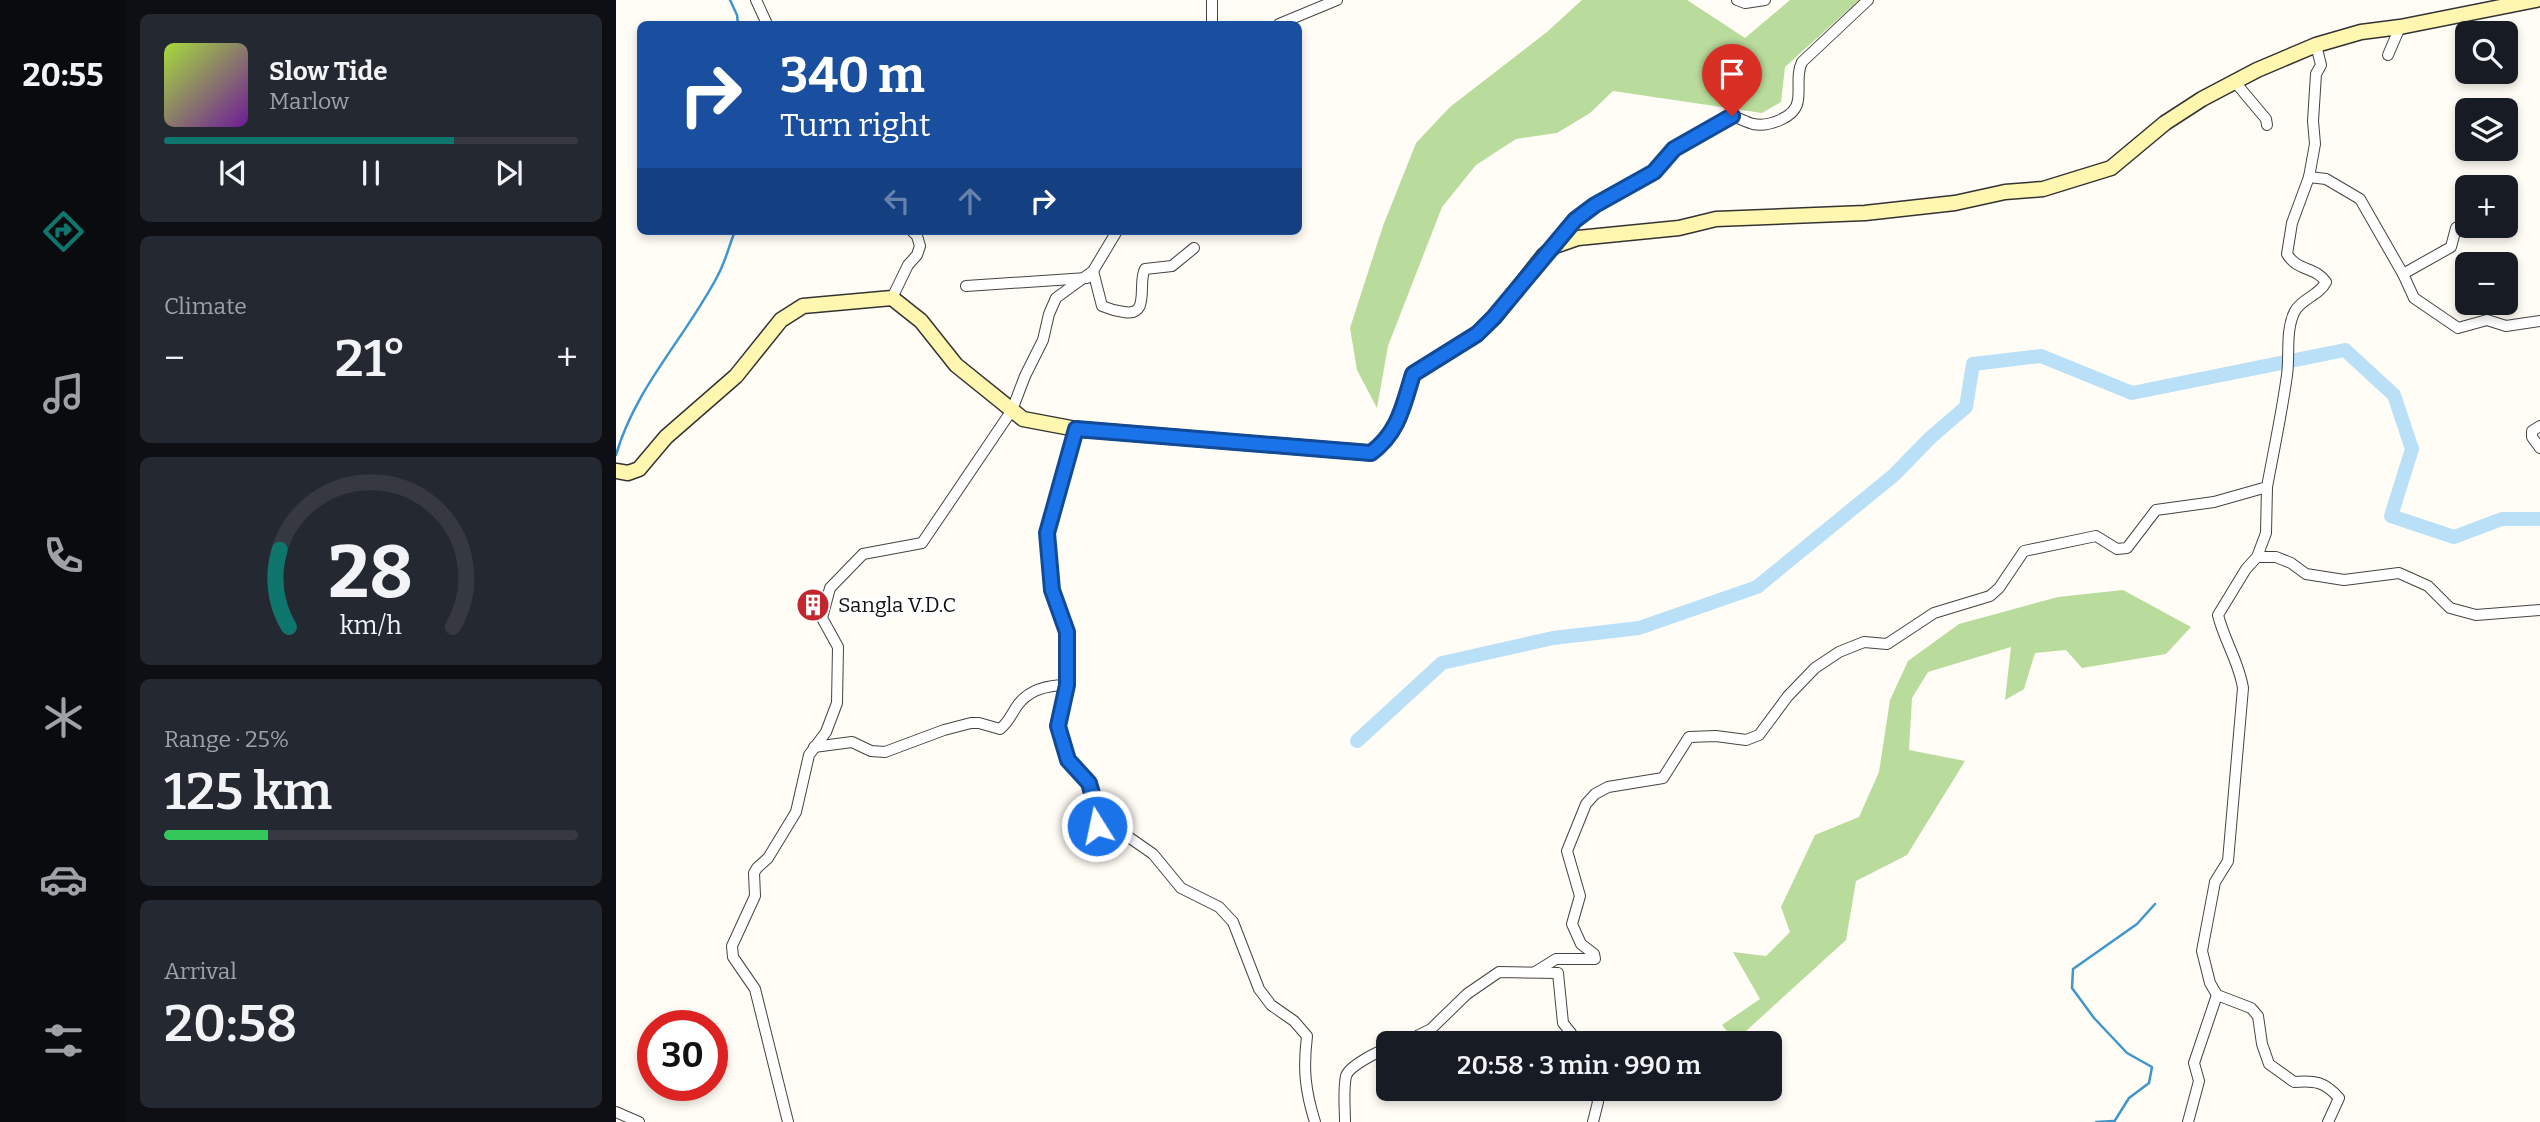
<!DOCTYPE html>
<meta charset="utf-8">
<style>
:root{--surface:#171b24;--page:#242831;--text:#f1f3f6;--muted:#9ea1a6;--line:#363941;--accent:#0f766e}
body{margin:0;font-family:Bitter,serif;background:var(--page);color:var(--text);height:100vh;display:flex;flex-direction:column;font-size:26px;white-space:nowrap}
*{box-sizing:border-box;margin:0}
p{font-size:23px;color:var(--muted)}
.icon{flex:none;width:38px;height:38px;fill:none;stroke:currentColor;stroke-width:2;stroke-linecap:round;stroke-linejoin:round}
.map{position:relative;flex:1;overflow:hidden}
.drawer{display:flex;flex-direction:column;gap:14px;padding:14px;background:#0d0f14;width:490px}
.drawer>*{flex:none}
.hud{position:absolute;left:21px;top:21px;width:665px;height:214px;border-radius:10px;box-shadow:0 4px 10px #0003;background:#1a4fa0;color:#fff;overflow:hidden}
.fabs{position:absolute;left:1839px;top:21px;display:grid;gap:14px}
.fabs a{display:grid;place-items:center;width:63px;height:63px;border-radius:10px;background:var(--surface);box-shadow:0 4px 10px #0003;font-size:35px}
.speed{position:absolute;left:21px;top:1010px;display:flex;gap:14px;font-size:35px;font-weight:700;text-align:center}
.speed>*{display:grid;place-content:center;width:91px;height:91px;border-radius:50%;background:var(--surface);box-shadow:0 4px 10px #0003;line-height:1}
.speed .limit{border:10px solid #d22;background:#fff;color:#111}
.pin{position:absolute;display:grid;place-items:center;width:60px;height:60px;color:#fff;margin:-72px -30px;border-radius:50% 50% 50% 0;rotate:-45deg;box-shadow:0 0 7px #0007}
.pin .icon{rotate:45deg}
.me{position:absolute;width:77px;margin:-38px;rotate:350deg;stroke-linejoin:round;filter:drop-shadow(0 0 5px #0008)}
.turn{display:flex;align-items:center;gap:24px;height:147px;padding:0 28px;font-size:32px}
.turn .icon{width:91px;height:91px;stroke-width:2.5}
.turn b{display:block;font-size:49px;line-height:60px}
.lanes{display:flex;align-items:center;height:66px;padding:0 28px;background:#0003;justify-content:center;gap:35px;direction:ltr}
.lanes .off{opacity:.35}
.big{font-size:52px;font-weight:600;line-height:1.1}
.drawer .widget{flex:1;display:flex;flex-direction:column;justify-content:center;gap:10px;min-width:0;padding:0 24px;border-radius:10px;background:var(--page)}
.drawer .dial{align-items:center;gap:0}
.dial svg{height:182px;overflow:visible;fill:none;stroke:var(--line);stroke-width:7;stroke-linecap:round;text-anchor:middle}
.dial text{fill:var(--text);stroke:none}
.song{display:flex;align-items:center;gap:21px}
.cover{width:84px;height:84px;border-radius:10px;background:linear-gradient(135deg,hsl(80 70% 55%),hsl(280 70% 35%))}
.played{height:7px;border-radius:4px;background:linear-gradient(90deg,var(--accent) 70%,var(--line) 70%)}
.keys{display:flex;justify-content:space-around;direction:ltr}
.heat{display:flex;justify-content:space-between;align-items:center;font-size:38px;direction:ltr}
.charge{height:10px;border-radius:5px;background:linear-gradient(90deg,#34c759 25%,var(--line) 0)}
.trip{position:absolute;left:760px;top:1031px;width:406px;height:70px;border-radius:10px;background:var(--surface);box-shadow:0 4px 10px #0003;font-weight:600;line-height:70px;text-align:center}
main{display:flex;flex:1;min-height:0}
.tabs{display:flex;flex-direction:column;width:126px;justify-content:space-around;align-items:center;background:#090b0e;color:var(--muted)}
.tabs .icon{width:49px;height:49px}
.tabs .selected{color:var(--accent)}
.tabs b{font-size:32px;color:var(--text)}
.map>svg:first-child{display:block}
</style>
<main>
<nav class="tabs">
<b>20:55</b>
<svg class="icon selected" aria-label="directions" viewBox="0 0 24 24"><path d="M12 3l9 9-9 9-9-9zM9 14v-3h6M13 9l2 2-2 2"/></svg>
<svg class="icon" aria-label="music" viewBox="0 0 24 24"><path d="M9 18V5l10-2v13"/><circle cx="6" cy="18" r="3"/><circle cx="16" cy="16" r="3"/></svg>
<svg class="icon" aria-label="phone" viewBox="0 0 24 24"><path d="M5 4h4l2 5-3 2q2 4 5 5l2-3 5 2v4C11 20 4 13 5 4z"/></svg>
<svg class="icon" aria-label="climate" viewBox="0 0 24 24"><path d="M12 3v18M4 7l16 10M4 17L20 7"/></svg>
<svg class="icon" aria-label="car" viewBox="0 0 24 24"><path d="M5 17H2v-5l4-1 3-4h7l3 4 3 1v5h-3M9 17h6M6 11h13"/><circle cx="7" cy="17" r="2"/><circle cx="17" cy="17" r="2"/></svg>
<svg class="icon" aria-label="filters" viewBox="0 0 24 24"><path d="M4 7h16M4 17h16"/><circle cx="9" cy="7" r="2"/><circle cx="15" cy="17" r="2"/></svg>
</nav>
<section class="drawer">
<div class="widget">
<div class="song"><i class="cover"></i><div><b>Slow Tide</b><p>Marlow</p></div></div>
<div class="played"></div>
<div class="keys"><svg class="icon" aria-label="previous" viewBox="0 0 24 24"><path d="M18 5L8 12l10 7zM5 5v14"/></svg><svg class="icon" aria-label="pause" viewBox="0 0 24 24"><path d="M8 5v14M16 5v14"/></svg><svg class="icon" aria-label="next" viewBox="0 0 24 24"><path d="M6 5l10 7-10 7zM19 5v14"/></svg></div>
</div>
<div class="widget"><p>Climate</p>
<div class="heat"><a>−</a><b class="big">21°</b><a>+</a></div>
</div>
<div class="widget dial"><svg viewBox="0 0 100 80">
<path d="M14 69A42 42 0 1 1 86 69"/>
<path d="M14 69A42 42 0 0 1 10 35" stroke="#0f766e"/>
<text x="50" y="56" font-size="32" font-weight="700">28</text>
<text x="50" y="72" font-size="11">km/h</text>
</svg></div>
<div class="widget"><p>Range · 25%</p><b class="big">125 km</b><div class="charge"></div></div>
<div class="widget"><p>Arrival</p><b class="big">20:58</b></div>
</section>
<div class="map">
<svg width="1924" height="1122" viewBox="0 0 1924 1122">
<rect width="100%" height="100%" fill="#fffdf5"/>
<!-- forest -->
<g fill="#b9dc9c">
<polygon points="966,0 1071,0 1129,38 1174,0 1243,0 1169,67 1165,102 1146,113 997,91 974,113 941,133 900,139 860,165 826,207 772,346 761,408 741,370 734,328 767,226 800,143 834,107 931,32"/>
<polygon points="1507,590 1575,627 1550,654 1466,668 1450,650 1419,653 1408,689 1389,700 1395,647 1312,672 1296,698 1293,750 1349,761 1291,855 1240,881 1230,940 1119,1041 1106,1025 1144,999 1117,952 1150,956 1174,932 1165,907 1199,835 1243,817 1263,772 1274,700 1292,661 1343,624 1442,597"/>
</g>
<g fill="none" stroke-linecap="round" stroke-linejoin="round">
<!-- stream -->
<g stroke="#3f96cf" stroke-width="2.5">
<polyline points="114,0 121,15 122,24"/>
<path d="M0 455C19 388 69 338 101 277 109 263 113 246 119 231"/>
<polyline points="1480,1122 1497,1121"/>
<polyline points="1498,1122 1513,1098 1533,1083 1536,1067 1511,1053 1478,1018 1456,988 1457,969 1521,924 1539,904"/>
</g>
<!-- river -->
<polyline stroke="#b9e0f7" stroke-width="14" points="741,741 826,663 937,638 1023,628 1141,587 1278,475 1314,438 1350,407 1357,364 1425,356 1516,393 1729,350 1778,395 1796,449 1775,516 1838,537 1886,519 1924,519"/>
<defs>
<g id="street">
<polyline points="140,0 151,24"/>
<polyline points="1121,0 1129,3 1149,0"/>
<polyline points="596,24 596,0"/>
<polyline points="663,24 721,0"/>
<polyline points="1772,55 1784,27"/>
<polyline points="1619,82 1650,119 1651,125"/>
<polyline points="1693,177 1710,179 1744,199 1787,274 1835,247 1840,228 1852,220"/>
<path d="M939 245 959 220 979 205 1038 172 1058 149 1116 116C1123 118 1130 122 1137 124 1152 127 1180 118 1182 100 1184 87 1180 74 1186 62L1252 0"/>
<path d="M477 271 486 306C493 309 500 311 508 312 535 317 521 282 529 269L556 266 578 248"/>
<polyline points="1787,274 1798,298 1842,328 1871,320 1890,326 1924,321"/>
<polyline points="350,286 471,278"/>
<polyline points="276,298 292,265 301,255 304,246 301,236 296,231"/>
<polyline points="1924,426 1916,431 1916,437 1924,448"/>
<path d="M460 429 431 533 430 548 436 590 451 632V685L442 726 451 760 473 783 479 805 481 826 514 838 537 854 565 888 603 907 617 922 643 989 655 1005 678 1021 691 1036C687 1069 689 1090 699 1122"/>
<path d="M1651 487 1650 533 1641 557 1630 569 1602 615C1608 640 1623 662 1627 688L1612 861 1599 882 1586 951 1594 983 1601 995 1635 1008 1642 1016 1646 1044 1653 1064 1678 1082C1699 1080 1709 1082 1723 1098L1712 1122"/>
<polyline points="1641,557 1660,557 1675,563 1690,574 1728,580 1783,573 1812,586 1834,608 1860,615 1924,610"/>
<path d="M198 747 236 742 255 751 269 752 328 730 355 723H363L384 729C392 723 395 715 401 706 412 690 432 685 451 685"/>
<path d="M919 972 940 959H979L978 954 965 944 956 924 964 896 951 851 970 804 979 794 992 787 1047 778 1073 737 1100 736 1130 740 1143 735 1172 696 1199 668 1223 652 1248 642 1271 644 1318 613 1374 596 1383 588 1408 551 1480 536 1501 549 1511 548 1540 510 1598 502 1651 487C1658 449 1666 412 1671 375 1674 354 1669 330 1679 311 1686 298 1703 296 1710 282 1699 266 1682 272 1671 254L1676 223 1693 177 1699 144 1697 121 1700 74 1705 65 1700 45"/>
<polyline points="787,1043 815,1029 851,994 883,972 942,973 947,1023 955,1033 957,1043"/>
<polyline points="0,1112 23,1122"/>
<polyline points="172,1122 139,989 117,957 116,946 139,896 138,873 141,868 152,858 180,812 193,755 210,732 221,703 222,647 206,618 214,588 247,554 306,543 396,410 409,376 427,340 433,314 440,298 477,271 501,231"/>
<path d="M729 1122C729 1108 727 1090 730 1076 733 1066 761 1052 772 1048"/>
<polyline points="977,1122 982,1102 978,1088"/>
<polyline points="1572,1122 1583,1081 1578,1063 1601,995"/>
</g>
<path id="secondary" d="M0 471 12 473 23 469 50 437 120 376 165 320 187 306 276 298 305 321 340 365 407 419 460 429 755 453C783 432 787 406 797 374L861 334 879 317 928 255 939 246 962 238 1063 228 1100 219 1249 213 1339 203 1389 192 1427 189 1495 168 1549 123 1586 99 1641 70 1700 45 1745 32 1784 27 1920 0"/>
</defs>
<!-- street casing -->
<use href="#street" stroke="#444" stroke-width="12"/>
<!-- secondary casing -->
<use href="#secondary" stroke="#333" stroke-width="17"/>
<!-- street -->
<use href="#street" stroke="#fff" stroke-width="10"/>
<!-- secondary -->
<use href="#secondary" stroke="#fff6b0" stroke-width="14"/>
</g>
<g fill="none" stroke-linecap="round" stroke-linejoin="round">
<defs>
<path id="route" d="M481 826 479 804 473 783 452 760 442 726 451 685V632L436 590 431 533 460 429 755 453C783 432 787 406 797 374L861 334 878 317 959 220 979 205 1038 172 1058 149 1116 116"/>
</defs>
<!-- route casing -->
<use href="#route" stroke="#114b97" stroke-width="18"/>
<!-- route -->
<use href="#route" stroke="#1a73e8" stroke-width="12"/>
</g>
<!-- icons -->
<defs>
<symbol id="building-disc" viewBox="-11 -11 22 22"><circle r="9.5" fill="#c4262e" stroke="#fff"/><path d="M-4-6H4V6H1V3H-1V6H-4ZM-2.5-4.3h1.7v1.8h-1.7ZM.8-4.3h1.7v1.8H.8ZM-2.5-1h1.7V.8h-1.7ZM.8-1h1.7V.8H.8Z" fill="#fff"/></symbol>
</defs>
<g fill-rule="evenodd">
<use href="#building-disc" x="178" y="586" width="38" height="38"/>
</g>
<g text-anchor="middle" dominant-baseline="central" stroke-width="7" stroke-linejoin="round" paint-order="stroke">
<!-- poi labels -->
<g font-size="21" fill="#111" stroke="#fff" text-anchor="start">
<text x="222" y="605">Sangla V.D.C</text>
</g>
</g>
</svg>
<div class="fabs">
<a><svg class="icon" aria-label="search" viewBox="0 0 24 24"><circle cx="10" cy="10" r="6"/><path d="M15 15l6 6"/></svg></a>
<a><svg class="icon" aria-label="layers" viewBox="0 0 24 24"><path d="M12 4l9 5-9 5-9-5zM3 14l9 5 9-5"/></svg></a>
<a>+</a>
<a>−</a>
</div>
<div class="speed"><div class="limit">30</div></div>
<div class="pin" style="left:1116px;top:116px;background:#d93025"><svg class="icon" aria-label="arrive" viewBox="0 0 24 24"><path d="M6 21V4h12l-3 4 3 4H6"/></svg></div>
<svg class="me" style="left:481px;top:826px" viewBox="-20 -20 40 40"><circle r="17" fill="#1a73e8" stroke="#fff" stroke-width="3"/><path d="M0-11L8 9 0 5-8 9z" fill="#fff"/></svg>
<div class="trip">20:58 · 3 min · 990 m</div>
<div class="hud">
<div class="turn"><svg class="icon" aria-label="right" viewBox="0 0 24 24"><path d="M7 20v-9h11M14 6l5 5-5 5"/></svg><div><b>340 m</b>Turn right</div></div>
<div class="lanes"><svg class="icon off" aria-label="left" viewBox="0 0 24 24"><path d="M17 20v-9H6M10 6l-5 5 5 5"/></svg><svg class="icon off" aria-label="ahead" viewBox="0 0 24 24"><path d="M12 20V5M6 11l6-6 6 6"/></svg><svg class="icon" aria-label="right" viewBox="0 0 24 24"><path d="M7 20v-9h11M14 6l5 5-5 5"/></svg></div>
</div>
</div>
</main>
